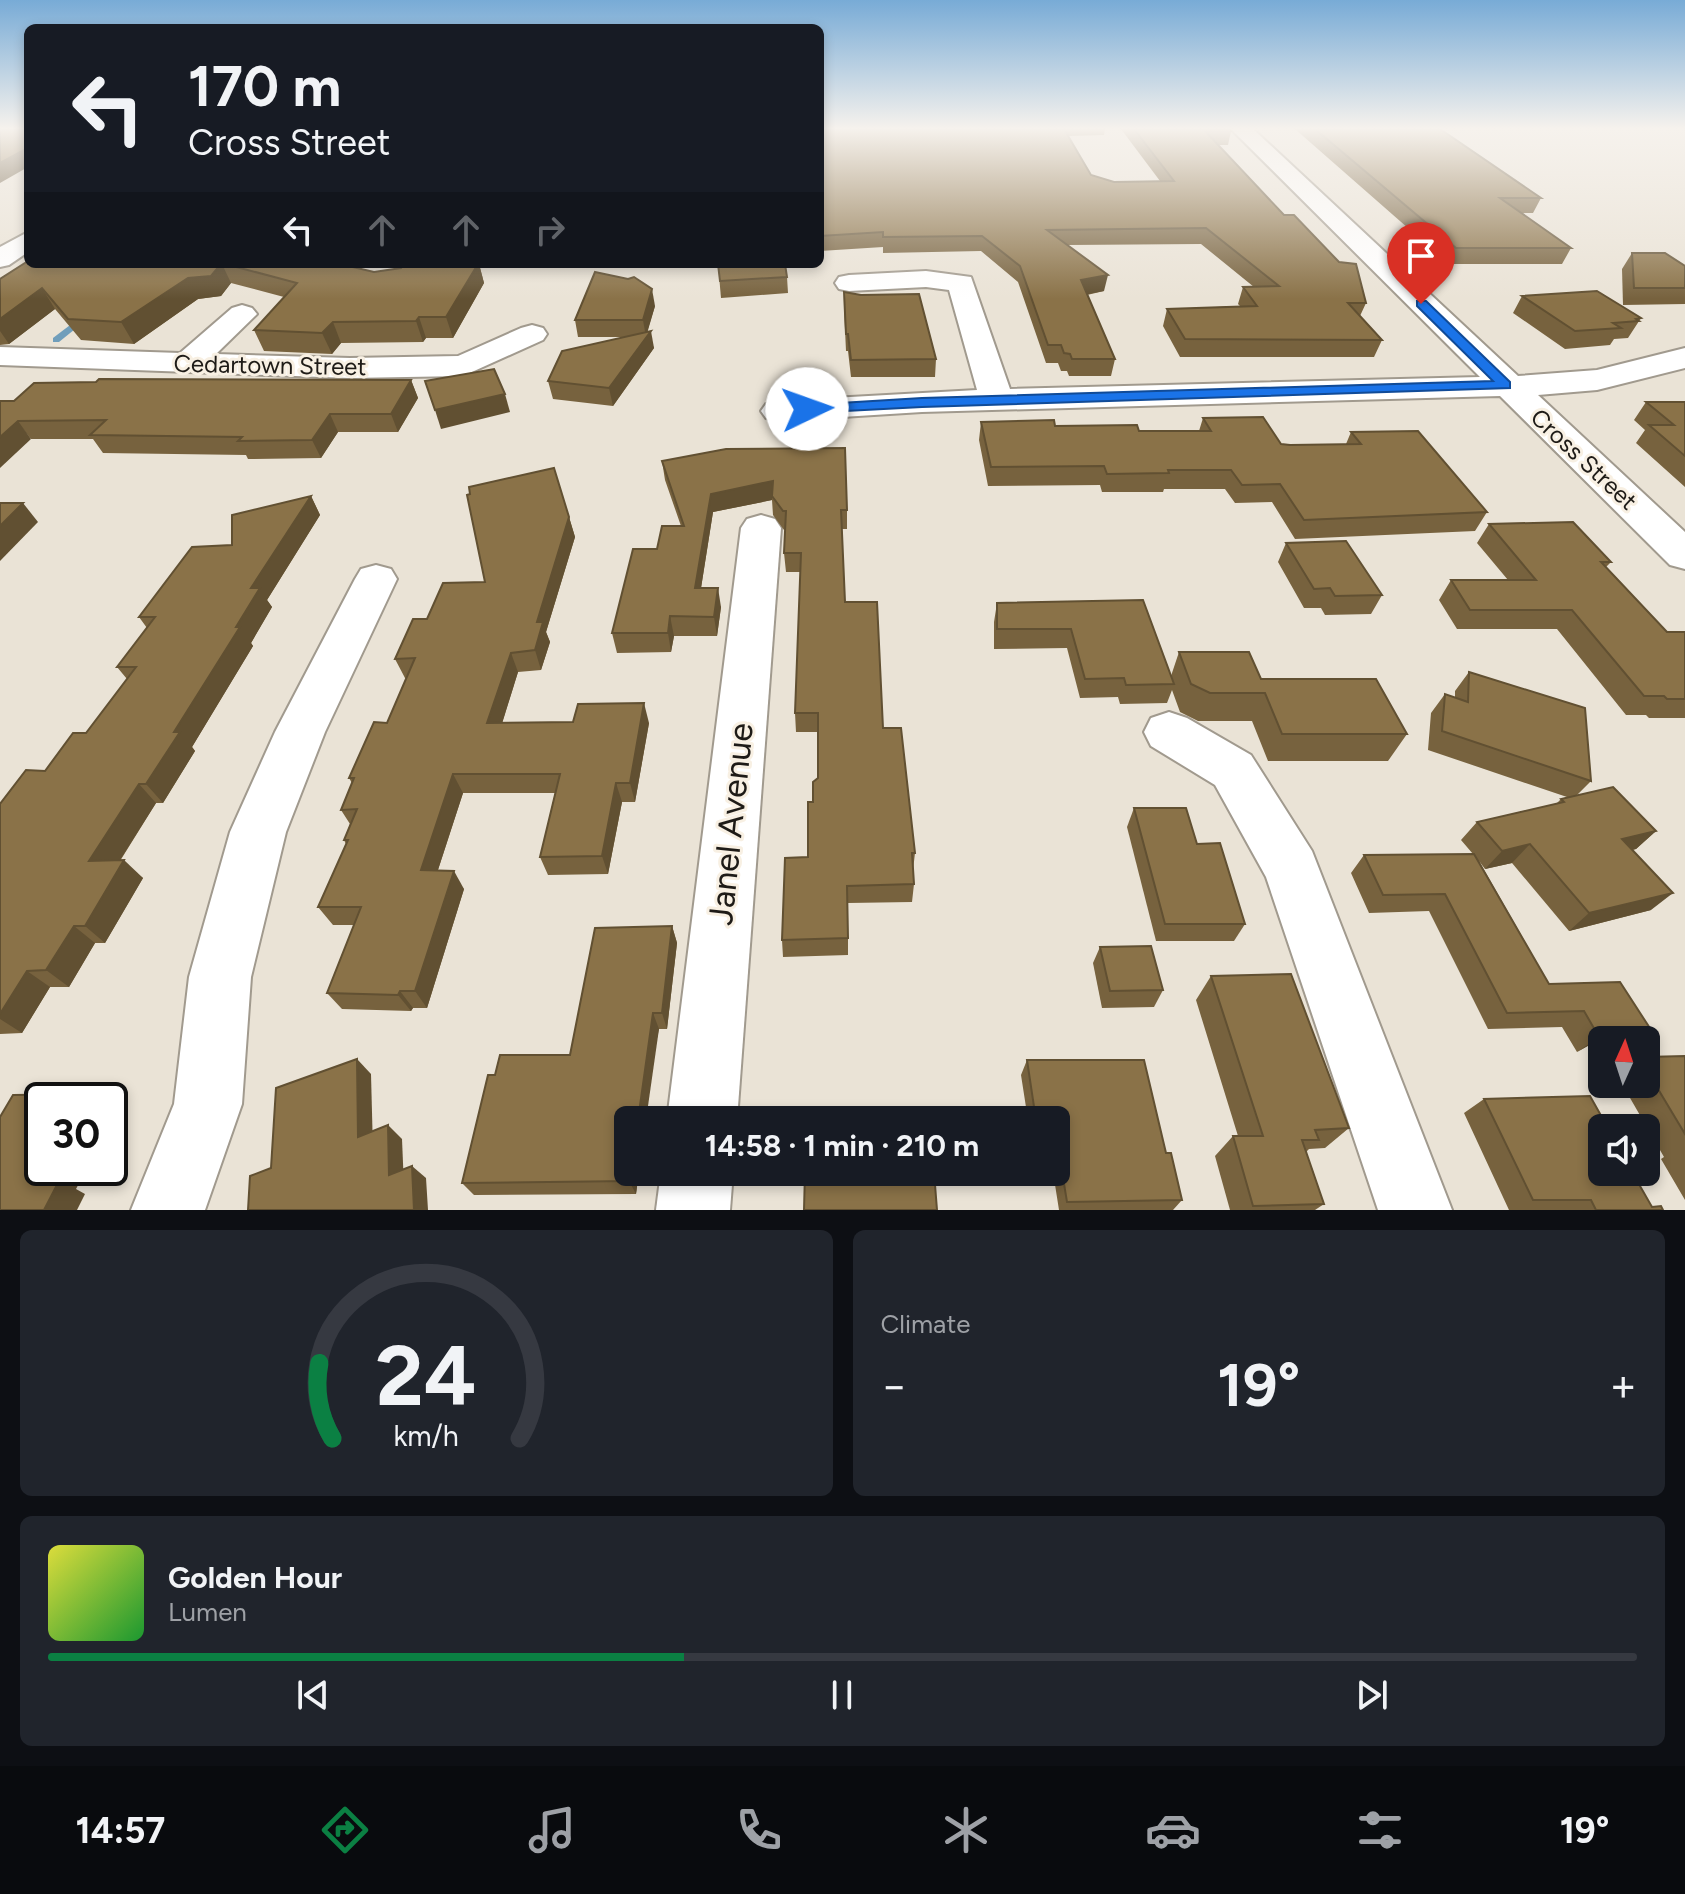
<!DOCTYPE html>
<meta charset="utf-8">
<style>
:root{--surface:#171b24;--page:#20242c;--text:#f1f3f6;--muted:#9ea1a6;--line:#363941;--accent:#0b8043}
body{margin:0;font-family:Figtree,sans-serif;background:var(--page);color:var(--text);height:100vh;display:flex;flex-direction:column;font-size:30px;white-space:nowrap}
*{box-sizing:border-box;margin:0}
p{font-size:26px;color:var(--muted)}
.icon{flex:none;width:44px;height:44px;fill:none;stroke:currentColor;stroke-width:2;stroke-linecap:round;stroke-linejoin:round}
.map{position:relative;height:1210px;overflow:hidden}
.panel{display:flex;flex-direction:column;gap:20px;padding:20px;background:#0d0f14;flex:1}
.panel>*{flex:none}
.banner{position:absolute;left:24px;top:24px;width:800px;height:244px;border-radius:12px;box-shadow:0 4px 12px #0003;background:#171b24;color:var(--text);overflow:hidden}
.needle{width:52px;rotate:3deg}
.buttons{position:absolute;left:1588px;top:1026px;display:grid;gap:16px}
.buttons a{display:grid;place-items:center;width:72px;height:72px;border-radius:12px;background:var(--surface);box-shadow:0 4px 12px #0003;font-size:40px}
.speed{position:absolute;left:24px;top:1082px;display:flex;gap:16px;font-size:40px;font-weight:700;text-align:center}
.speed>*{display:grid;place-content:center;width:104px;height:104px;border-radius:50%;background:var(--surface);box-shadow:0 4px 12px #0003;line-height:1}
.speed .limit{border:4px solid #111;border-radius:12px;background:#fff;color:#111}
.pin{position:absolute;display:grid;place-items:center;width:68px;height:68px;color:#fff;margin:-82px -34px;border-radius:50% 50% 50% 0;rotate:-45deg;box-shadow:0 0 8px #0007}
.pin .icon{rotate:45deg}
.me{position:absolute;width:88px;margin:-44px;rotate:87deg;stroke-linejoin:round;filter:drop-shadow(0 0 6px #0008)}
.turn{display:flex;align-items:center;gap:28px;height:168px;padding:0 32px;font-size:36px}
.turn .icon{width:104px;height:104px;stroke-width:2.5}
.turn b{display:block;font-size:56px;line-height:68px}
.lanes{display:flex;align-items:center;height:76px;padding:0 32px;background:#0003;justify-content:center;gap:40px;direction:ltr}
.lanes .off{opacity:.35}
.big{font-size:60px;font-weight:700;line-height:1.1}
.panel .widget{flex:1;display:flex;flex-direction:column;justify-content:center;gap:12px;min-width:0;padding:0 28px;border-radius:12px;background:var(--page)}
.panel .dial{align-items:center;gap:0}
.dial svg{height:208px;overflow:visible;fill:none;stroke:var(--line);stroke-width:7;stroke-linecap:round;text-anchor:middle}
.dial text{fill:var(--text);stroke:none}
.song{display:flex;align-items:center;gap:24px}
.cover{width:96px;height:96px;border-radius:12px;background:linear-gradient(135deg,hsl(60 70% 55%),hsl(130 70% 35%))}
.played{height:8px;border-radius:4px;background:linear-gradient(90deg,var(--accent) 40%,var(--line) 40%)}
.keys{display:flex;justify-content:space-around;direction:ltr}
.heat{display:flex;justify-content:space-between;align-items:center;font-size:44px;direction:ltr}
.panel .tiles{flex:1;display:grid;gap:20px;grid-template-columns:1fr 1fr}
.widget:last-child{grid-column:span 2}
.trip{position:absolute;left:614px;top:1106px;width:456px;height:80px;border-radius:12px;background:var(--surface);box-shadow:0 4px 12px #0003;font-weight:700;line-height:80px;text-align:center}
.menu{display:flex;height:128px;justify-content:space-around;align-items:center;background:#090b0e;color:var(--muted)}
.menu .icon{width:56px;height:56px}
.menu .active{color:var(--accent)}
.menu b{font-size:36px;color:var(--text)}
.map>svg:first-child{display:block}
</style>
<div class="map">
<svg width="1685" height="1210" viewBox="0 0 1685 1210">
<rect width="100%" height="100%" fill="#eae3d6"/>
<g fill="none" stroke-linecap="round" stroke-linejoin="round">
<!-- stream -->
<polygon fill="#709ebb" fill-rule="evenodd" points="78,319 85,321 59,342 53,342 53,338"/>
<defs>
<g id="minor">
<polygon points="1231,129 1253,129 1518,376 1597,370 1685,348 1685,368 1597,390 1538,395 1685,532 1685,569 1670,565 1500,396 922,412 778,421 766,418 761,411 766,404 778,401 977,390 949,290 926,287 849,291 839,289 835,283 839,277 849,275 926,271 971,277 1010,389 1480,377"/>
<polygon points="28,232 28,252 9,265 0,267 0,247"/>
<polygon points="242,305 252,308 257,314 216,354 350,358 458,356 521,328 532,325 543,328 547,334 543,340 463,376 350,378 0,365 0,347 180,353 232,308"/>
<polygon points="761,515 775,519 781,528 737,1120 667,1120 741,528 747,519"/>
<polygon points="376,565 391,569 397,579 325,732 286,832 251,977 242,1104 205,1210 131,1210 174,1104 189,977 230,832 275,732 355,579 361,569"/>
<polygon points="1169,712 1187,718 1251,755 1312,851 1452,1210 1378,1210 1266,877 1215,785 1151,746 1144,732 1151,718"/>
<polygon points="661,1172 733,1172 730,1210 656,1210"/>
</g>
</defs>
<!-- minor casing -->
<use href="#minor" stroke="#a19a8e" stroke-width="4"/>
<!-- minor -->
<use href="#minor" fill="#fff" fill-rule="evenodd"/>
</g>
<!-- wall -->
<g fill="#77623e">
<polygon points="820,129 1105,129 1104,135 1068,136 1091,175 1114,182 1160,181 1121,129 1230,129 1231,131 1228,145 1218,145 1366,303 1360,316 1382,340 1374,357 1180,357 1163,326 1167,309 1240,306 1238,304 1243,287 1254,287 1201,244 1067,245 1104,291 1087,295 1115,359 1111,376 1069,376 1067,371 1061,371 1058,363 1046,363 1018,282 981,251 883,253 883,247 820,251"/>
<polygon points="1295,129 1440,129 1541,198 1533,213 1521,213 1571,248 1562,264 1449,264"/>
<polygon points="1632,253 1685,266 1685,304 1623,305 1622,269"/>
<polygon points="28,264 340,264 374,272 401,268 404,264 479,264 484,283 453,338 426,338 423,342 341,343 332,354 264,351 254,330 284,297 231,283 221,296 198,299 134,344 81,340 55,309 9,344 0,345 0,279"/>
<polygon points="718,264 787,277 788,293 721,298"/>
<polygon points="1522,296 1641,318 1628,338 1614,339 1610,345 1565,349 1513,313"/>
<polygon points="655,306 647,332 654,348 613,406 553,399 548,381 624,337 578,337 575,320"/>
<polygon points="844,308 936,359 935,377 851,377 848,351 846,351"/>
<polygon points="411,380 418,398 398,432 338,432 321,458 248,459 246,455 103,453 93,439 31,439 0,401"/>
<polygon points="1646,402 1685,402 1685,487 1636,443 1645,430 1634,420"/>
<polygon points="1203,418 1281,444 1290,445 1346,444 1351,432 1487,512 1475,531 1295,539 1272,502 1235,503 1225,489 1164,489 1163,492 1102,492 1100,485 988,486 979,440 981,422 1139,431 1199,431"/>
<polygon points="662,461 847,510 847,529 842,529 845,602 883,728 915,853 913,870 914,884 912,902 848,903 848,955 783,957 782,940 808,857 813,802 818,778 818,732 796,732 795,713 801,572 786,572 784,553 785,530 784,530 773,515 772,500 713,512 701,588 721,607 717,636 674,636 671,652 617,653 612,633 657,549 681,526 665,480"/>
<polygon points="311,496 320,515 267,600 272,607 251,643 253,646 192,747 195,751 163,803 156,803 120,861 143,878 105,943 95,943 69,987 50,987 22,1033 0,1034 0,804 45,771 86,733 127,679 117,667 147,628 139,617 232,545"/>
<polygon points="569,517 575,537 546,632 550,642 541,670 518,672 502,723 649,723 635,802 622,802 608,874 548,875 540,857 555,793 463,793 438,870 464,889 427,1008 413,1008 411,1011 342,1009 327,993 354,925 333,925 318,907 346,844 344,840 350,824 341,810 352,783 349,778 387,723 406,678 405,678 395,659 427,619 485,582"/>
<polygon points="1489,524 1611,562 1606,567 1667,632 1685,632 1685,718 1649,718 1646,715 1626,715 1557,629 1457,629 1439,600 1451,580 1508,580 1477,543"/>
<polygon points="1286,543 1382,595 1371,614 1325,615 1321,608 1304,608 1278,562"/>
<polygon points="1143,600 1171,676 1179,652 1261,679 1407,734 1388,761 1268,761 1252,721 1198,721 1180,712 1172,690 1167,703 1120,704 1118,697 1080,698 1067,648 994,649 994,622 997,603"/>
<polygon points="1469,672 1591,781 1577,795 1656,831 1636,849 1632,850 1651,910 1569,931 1512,863 1485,869 1479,861 1549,984 1655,1036 1646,1041 1646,1040 1602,1040 1602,1052 1598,1052 1593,1043 1577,1052 1562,1027 1488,1029 1429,911 1369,913 1351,873 1364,855 1473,854 1461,840 1477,822 1556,804 1561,799 1567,797 1428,750 1431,713 1445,694 1455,698 1455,691"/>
<polygon points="1134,808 1197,844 1245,924 1234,941 1156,941 1127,827"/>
<polygon points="672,926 677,943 667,1029 659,1029 628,1172 639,1172 636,1194 474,1195 462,1183 570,1055"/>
<polygon points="1100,947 1163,990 1154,1007 1102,1008 1093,963"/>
<polygon points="1211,976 1349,1128 1325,1148 1309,1149 1306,1152 1324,1204 1315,1210 1230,1210 1215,1156 1233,1136 1238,1136 1196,1000"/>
<polygon points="1685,1056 1685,1200 1661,1159 1664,1157 1622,1084 1646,1084 1646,1057"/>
<polygon points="1027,1060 1166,1153 1182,1200 1173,1210 1059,1210 1053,1172 1056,1172 1056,1120 1028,1120 1021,1075"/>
<polygon points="1484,1099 1652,1207 1663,1210 1509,1210 1464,1113"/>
</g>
<!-- shaded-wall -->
<g fill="#615032">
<polygon points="28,148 28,167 0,183 0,163"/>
<polygon points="221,264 222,264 231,283 221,296 198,299 134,344 121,322 188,278"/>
<polygon points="478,264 479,264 484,283 453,338 446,317"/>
<polygon points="1108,275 1104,291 1078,296 1081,280"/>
<polygon points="42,288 55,309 9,344 0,331 0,319"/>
<polygon points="652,289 655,306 646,337 643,320"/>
<polygon points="419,317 426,338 423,342 416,321"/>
<polygon points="333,322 341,343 332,354 322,333"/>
<polygon points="651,331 654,348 613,406 609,388"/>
<polygon points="411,380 418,398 398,432 391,414"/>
<polygon points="505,394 510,412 441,429 435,410"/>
<polygon points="330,414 338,432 321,458 312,440"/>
<polygon points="18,421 31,439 0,468 0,437"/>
<polygon points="773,481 772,500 713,512 698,607 695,588 711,494"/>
<polygon points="311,496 320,515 267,600 272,607 251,643 253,646 192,747 195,751 163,803 146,784 174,732 236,627 251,588"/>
<polygon points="23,503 38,522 0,561 0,526"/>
<polygon points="569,517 575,537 546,632 550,642 541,670 535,650 537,622"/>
<polygon points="718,588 721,607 717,636 714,617"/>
<polygon points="670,616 674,636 671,652 668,633"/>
<polygon points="511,653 518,672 496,743 487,723"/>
<polygon points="644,703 649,723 635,802 630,783"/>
<polygon points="453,774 463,793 432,888 421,870"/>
<polygon points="616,783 622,802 608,874 602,856"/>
<polygon points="139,784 156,803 108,879 89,861"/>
<polygon points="1656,831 1636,849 1602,857 1622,839"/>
<polygon points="1530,844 1512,863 1485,869 1502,851"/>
<polygon points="124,860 143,878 105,943 85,926"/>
<polygon points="454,871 464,889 427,1008 415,991"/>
<polygon points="1673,893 1651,910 1569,931 1589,913"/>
<polygon points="74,926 95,943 69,987 46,970"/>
<polygon points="672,926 677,943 667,1029 662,1013"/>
<polygon points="27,971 50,987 22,1033 0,1019 0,1014"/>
<polygon points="400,991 413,1008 411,1011 398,995"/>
<polygon points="653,1013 659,1029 646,1120 638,1120"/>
<polygon points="1616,1028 1593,1043 1577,1052 1599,1037"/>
<polygon points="357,1059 371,1074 373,1151 358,1137"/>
<polygon points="94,1094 103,1100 91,1100"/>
<polygon points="110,1104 117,1108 110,1122"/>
<polygon points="388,1125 402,1139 404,1187 389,1175"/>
<polygon points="412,1166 426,1178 428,1210 414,1210"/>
<polygon points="54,1168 87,1168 76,1189 85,1194 77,1210 44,1210 47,1182"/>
<polygon points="631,1172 639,1172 636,1194 629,1181"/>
</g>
<!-- building -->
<g fill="#8a7248" stroke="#615032" stroke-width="2">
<polygon points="0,129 28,129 28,148 0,163"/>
<polygon points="820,129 1064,129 1091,175 1114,182 1174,181 1134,129 1230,129 1231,131 1205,131 1284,215 1294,215 1339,262 1356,264 1366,303 1348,303 1382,340 1185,339 1167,309 1257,306 1243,287 1279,286 1206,228 1047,230 1108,275 1081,280 1115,359 1072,359 1070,354 1064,353 1061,345 1048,345 1020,266 982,236 883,237 883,232 820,236"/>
<polygon points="1315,129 1440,129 1541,198 1500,198 1571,248 1456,248"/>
<polygon points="1632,253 1665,253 1685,266 1685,288 1634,288"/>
<polygon points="28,261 28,264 221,264 211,276 188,278 121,322 68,319 42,288 0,319 0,279"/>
<polygon points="225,264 340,264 374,272 401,268 404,264 478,264 446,317 419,317 416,321 333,322 322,333 254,330 297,283"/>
<polygon points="718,264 785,264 787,277 720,281"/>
<polygon points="595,272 628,279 634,277 652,289 643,320 575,320"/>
<polygon points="1597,291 1641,318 1636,319 1639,321 1613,323 1621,328 1575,331 1522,296"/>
<polygon points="844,292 861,295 919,294 936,359 851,360 848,334 846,334"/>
<polygon points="651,331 609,388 548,381 562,351"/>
<polygon points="494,369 505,394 435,410 425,381"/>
<polygon points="99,379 411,380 391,414 330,414 312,440 238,441 242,437 90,435 106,420 18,421 0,437 0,401 14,401 34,383 96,382"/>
<polygon points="1646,402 1685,402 1685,456 1649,425 1674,425"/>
<polygon points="1263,417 1281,444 1290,445 1361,444 1351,432 1418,431 1487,512 1304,520 1280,484 1242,485 1231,470 1168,470 1169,473 1107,474 1104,466 991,467 981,422 1054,420 1055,426 1137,425 1139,431 1211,431 1203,418"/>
<polygon points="845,448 847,510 841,510 845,602 877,602 883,728 901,728 915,853 912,853 914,884 847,886 848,938 782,940 785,858 808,857 808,802 813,802 813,782 818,778 818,713 795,713 801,553 784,553 786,511 783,511 772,496 773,481 711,494 695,588 718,588 714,617 670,616 668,633 612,633 633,549 657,549 662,526 684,526 662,461 726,449"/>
<polygon points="554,468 569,517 537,622 543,622 535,650 511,653 487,723 573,722 578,704 644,703 630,783 616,783 602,856 540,857 560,774 453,774 421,870 454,871 415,991 400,991 398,995 327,993 361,907 318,907 348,840 344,840 357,809 341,810 354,778 349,778 374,722 387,723 415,658 395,659 413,619 427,619 443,583 485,582 467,495 470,494 469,487"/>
<polygon points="311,496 251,588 260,588 236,627 240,627 174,732 180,732 146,784 139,784 89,861 124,860 85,926 74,926 46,970 27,971 0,1014 0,804 26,770 45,771 73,733 86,733 136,667 117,667 155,617 139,617 192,547 232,545 232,515"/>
<polygon points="0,503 23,503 0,526"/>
<polygon points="1573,522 1611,562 1601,562 1667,632 1685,632 1685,699 1667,699 1664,696 1644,696 1572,610 1470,610 1451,580 1536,580 1489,524"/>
<polygon points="1346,541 1382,595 1335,596 1330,588 1314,589 1286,543"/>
<polygon points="1143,600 1174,684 1126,685 1124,678 1085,679 1071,629 997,629 997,603"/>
<polygon points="1179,652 1249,652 1261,679 1376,679 1407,734 1282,734 1265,693 1210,693 1191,684"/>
<polygon points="1469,672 1585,708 1591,781 1442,731 1445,694 1468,702"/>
<polygon points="1613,787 1656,831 1622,839 1673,893 1589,913 1530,844 1502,851 1477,822 1564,802 1561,799"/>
<polygon points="1134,808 1186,808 1197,844 1220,843 1245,924 1165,924"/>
<polygon points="1474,854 1549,984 1620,982 1655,1036 1621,1036 1616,1028 1599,1037 1584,1011 1507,1013 1445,894 1383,895 1364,855"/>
<polygon points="672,926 662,1013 653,1013 638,1120 628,1120 628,1172 631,1172 629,1181 462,1183 488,1075 495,1075 500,1055 570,1055 595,928"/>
<polygon points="1151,946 1163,990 1110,991 1100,947"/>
<polygon points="1291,974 1349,1128 1315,1130 1319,1140 1302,1140 1324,1204 1253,1206 1233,1136 1263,1136 1211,976"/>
<polygon points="1685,1056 1685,1134 1646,1069 1646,1057"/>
<polygon points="357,1059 358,1137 388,1125 389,1175 412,1166 414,1210 248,1210 250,1176 271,1168 276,1088"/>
<polygon points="1027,1060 1144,1060 1166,1153 1171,1153 1182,1200 1067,1202 1057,1141 1056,1141 1056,1120 1036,1120"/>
<polygon points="94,1094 91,1100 42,1100 42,1168 54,1168 47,1182 59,1181 44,1210 0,1210 0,1117 13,1095"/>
<polygon points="1590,1096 1608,1128 1602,1128 1602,1172 1632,1172 1652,1207 1661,1206 1663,1210 1596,1210 1591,1200 1533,1200 1484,1099"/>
<polygon points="930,1119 930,1120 827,1120"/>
<polygon points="805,1172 934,1172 937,1210 804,1210"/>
</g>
<!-- sky -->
<linearGradient id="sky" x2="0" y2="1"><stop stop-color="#78abd6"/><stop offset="0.43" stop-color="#f6f2ed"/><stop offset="1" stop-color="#f6f2ed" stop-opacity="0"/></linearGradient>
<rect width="1685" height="299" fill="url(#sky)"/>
<!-- route -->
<polygon fill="#1a73e8" stroke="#114b97" stroke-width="2" points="1417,301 1426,301 1510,382 1510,388 922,407 807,413 800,409 807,405 922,398 1493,381 1417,306"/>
<g text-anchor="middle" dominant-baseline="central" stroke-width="6" stroke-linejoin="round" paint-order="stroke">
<!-- far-street labels -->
<g font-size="24" fill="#1e1b17" stroke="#f8f0e3">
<text transform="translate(270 365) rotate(1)">Cedartown Street</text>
<text transform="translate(1584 459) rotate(43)">Cross Street</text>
</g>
<!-- near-street labels -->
<g font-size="34" fill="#1e1b17" stroke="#f8f0e3">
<text transform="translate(731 824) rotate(-84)">Janel Avenue</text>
</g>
</g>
</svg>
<div class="buttons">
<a><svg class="needle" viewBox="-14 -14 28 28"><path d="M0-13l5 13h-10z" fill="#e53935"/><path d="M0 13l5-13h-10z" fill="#9ea1a6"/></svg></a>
<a><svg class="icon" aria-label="sound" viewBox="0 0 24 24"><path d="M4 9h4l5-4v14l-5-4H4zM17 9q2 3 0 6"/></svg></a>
</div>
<div class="speed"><div class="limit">30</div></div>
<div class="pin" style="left:1421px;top:304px;background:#d93025"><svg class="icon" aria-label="arrive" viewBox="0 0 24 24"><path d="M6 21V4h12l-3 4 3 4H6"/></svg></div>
<svg class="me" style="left:807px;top:409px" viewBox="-20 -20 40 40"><circle r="19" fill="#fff"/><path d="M0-13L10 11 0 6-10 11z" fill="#1a73e8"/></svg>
<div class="trip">14:58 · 1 min · 210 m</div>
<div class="banner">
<div class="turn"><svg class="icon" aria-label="left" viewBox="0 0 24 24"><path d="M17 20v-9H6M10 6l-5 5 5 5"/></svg><div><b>170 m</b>Cross Street</div></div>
<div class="lanes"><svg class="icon" aria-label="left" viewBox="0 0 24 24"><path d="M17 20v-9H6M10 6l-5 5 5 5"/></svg><svg class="icon off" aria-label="ahead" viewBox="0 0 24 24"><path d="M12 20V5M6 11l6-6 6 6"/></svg><svg class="icon off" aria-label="ahead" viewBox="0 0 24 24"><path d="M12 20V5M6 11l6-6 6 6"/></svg><svg class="icon off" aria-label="right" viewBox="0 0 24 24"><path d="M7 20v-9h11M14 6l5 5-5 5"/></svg></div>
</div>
</div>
<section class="panel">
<div class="tiles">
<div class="widget dial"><svg viewBox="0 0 100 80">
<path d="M14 69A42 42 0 1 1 86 69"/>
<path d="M14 69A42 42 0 0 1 9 40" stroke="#0b8043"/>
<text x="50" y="56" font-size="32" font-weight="700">24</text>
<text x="50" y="72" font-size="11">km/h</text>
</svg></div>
<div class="widget"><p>Climate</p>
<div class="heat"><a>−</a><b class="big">19°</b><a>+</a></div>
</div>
<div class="widget">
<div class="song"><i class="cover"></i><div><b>Golden Hour</b><p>Lumen</p></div></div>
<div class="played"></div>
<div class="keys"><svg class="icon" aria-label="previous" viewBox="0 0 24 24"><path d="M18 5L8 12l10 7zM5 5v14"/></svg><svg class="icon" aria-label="pause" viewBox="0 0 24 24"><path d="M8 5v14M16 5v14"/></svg><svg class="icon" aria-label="next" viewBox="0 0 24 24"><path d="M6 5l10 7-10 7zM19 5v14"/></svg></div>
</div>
</div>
</section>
<nav class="menu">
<b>14:57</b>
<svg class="icon active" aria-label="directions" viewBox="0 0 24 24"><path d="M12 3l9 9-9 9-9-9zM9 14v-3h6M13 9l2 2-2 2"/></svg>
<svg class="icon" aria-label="music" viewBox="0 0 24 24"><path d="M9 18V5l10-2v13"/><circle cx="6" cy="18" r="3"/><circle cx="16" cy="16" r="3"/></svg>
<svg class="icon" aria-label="phone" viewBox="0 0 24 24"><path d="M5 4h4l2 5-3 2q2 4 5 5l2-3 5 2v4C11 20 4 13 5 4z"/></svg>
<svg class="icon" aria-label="climate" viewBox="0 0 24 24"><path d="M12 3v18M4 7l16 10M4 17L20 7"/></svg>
<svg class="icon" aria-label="car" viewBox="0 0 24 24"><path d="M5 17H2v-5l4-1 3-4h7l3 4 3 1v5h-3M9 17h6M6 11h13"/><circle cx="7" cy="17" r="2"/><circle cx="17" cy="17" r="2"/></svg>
<svg class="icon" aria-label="filters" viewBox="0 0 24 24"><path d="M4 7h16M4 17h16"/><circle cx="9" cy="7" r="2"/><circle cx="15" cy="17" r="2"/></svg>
<b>19°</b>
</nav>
